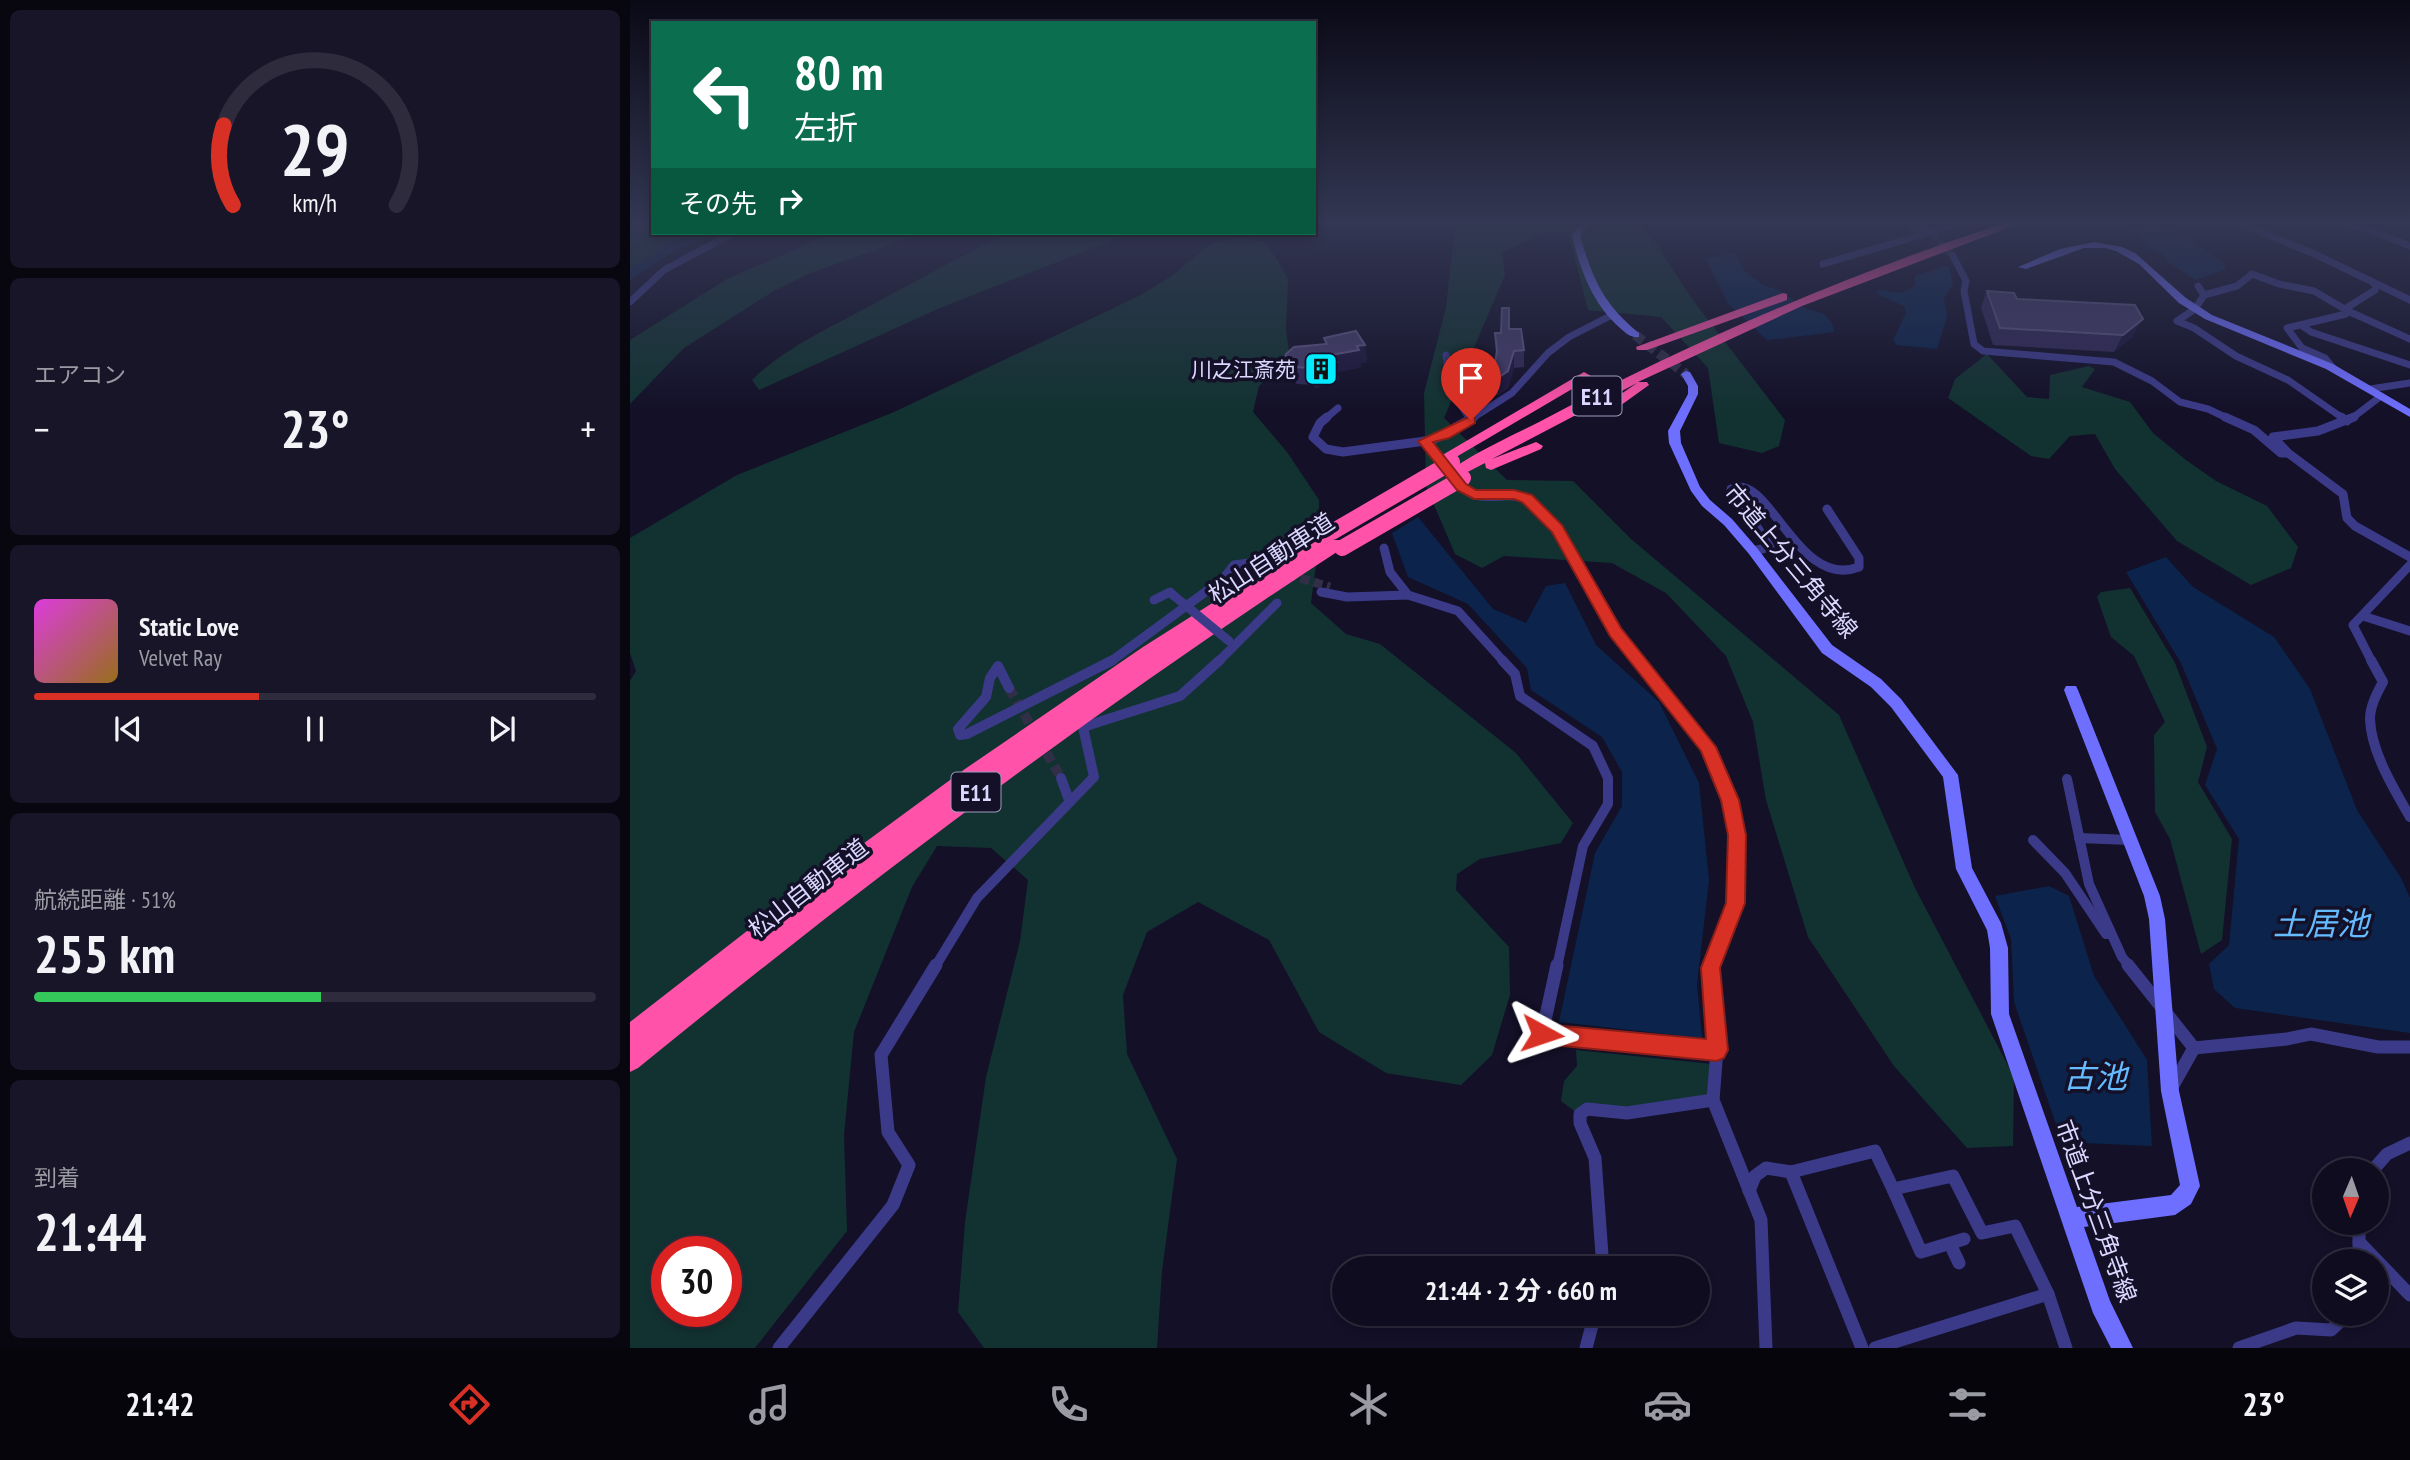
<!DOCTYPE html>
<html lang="ja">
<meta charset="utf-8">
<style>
:root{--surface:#0e0c1e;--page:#171527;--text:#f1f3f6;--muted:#9b9ba4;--line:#2e2c3c;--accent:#d93025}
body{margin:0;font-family:"PT Sans Narrow","Noto Sans JP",sans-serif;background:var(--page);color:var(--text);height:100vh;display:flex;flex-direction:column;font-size:26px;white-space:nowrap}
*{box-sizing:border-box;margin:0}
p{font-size:23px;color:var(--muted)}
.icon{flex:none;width:38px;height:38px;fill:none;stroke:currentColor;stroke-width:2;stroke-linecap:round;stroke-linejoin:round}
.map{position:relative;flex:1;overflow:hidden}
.details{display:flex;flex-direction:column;gap:10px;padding:10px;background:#080710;width:630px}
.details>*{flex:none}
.guide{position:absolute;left:21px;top:21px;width:665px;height:214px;border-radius:0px;box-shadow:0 4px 10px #0003,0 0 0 2px var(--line);background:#0b6e4f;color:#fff;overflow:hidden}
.needle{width:46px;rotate:182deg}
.fabs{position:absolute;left:1682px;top:1158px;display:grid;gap:14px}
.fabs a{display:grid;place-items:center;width:77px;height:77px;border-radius:50%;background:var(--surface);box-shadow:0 4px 10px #0003,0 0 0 2px var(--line);font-size:35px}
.speed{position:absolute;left:21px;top:1236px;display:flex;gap:14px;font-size:35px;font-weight:700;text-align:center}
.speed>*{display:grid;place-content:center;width:91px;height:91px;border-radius:50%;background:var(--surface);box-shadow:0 4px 10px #0003,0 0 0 2px var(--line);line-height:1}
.speed .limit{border:10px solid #d22;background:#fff;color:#111}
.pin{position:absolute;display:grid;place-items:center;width:60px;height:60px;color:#fff;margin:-72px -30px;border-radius:50% 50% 50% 0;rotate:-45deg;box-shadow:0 0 7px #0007}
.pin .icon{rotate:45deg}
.me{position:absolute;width:77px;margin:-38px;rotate:95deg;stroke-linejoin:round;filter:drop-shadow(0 0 5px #0008)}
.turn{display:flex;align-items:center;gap:24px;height:147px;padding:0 28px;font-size:32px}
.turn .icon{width:91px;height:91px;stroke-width:2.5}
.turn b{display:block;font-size:49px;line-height:60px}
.then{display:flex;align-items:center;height:66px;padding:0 28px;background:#0003;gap:14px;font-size:26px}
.big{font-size:52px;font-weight:700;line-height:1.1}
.details .tile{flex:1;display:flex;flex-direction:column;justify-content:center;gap:10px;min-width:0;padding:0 24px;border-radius:10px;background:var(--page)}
.details .dial{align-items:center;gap:0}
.dial svg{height:182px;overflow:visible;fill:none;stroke:var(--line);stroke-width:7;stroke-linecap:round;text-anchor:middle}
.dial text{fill:var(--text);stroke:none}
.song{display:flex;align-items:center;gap:21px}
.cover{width:84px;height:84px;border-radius:10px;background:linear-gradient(135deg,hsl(300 70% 55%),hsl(40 70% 35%))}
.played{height:7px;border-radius:4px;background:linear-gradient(90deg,var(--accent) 40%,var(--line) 40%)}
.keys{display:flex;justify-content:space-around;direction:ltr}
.heat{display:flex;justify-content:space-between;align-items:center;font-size:38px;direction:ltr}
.charge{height:10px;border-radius:5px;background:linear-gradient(90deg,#34c759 51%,var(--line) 0)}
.trip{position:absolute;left:702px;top:1256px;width:378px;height:70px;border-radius:35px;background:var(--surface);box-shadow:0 4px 10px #0003,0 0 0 2px var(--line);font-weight:700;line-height:70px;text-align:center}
.menu{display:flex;height:112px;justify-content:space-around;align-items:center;background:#06050c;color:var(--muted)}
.menu .icon{width:49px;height:49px}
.menu .on{color:var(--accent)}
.menu b{font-size:32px;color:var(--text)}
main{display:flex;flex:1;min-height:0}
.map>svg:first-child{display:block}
</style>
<main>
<section class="details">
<div class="tile dial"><svg viewBox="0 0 100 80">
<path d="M14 69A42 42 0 1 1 86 69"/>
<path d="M14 69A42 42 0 0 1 10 34" stroke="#d93025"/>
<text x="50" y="56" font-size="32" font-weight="700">29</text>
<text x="50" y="72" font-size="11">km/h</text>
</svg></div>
<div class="tile"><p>エアコン</p>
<div class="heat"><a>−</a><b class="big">23°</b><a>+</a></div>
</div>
<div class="tile">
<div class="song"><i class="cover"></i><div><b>Static Love</b><p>Velvet Ray</p></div></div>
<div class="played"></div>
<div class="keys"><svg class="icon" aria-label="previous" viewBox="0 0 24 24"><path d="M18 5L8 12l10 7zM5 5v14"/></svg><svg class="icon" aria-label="pause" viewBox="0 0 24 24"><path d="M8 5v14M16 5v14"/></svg><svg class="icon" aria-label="next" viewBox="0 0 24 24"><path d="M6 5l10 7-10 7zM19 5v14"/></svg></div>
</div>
<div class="tile"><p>航続距離 · 51%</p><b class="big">255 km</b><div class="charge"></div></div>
<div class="tile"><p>到着</p><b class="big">21:44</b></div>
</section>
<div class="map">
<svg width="1780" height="1348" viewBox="0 0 1780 1348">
<rect width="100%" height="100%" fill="#131028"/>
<!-- green -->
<g fill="#123231" fill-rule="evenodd">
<polygon points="0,224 23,224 23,233 75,233 0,278"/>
<polygon points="825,224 1007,224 1022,238 1062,299 1155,420 1149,446 1132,453 1089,443 1078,368 1031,317 958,310 939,235 919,231 872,252 875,275 814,418 877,480 943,481 1000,538 1209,715 1285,888 1384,1077 1383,1146 1337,1148 1264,1066 1178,937 1136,800 1123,722 1096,656 1036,593 982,563 874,556 852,568 825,554 796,486 794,393 816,307"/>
<polygon points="203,233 292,233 178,274 144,291 54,348 0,404 0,340 97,279"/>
<path d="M379 233H501L310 308 129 390 122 380C153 349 197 329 236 308 283 283 330 256 379 233Z"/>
<path d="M614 238 634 242 645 256 658 279 656 330 660 358 629 386 623 412 657 452 689 500V542L681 603 716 634 750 644 886 753 943 823 931 843 850 859 827 874 826 890 879 947 880 995 862 1055 831 1085 756 1073 689 1032 639 940 568 902 517 932 493 995 497 1054 547 1159 532 1271 527 1348H354L328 1312 335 1222 356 1077 390 941 398 880 361 848 307 846 282 887 224 1032 214 1135 217 1231 125 1348H0V681L6 671 0 653V538L107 475 264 412 511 295 543 275 577 247 590 241ZM37 1251H96V1311H37Z"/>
<polygon points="1357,354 1397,397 1419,399 1420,375 1459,366 1465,369 1452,387 1500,402 1523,433 1556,460 1586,481 1637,506 1668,547 1661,568 1621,585 1547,541 1485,469 1465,434 1440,436 1419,459 1401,456 1318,398 1325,379"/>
<polygon points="1500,588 1545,663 1577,747 1568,782 1602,839 1592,940 1571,954 1540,839 1525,812 1524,735 1535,722 1504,656 1481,637 1467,597 1471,592"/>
<polygon points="946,1050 1082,1064 1079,1097 947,1113 931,1101 934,1081 947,1066"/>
</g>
<!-- water -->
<g fill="#0c244b">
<path d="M1490 224C1502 233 1515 222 1528 225 1539 228 1591 258 1596 266L1594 270 1566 280 1538 262 1534 255 1520 249 1509 234Z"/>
<polygon points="1105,253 1115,271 1134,286 1147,289 1175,308 1194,314 1202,323 1204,332 1137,340 1098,303 1076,259"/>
<polygon points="1315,266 1319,267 1323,284 1314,298 1317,317 1307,349 1267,345 1263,340 1276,313 1274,306 1245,293 1249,290 1271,293 1285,286 1285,276"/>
<polygon points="788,517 863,609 896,623 916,586 935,583 966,645 1029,702 1069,783 1079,880 1067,984 1072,1038 929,1022 965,853 992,806 992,772 972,737 901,690 897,668 838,604 778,577 762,533"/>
<polygon points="1536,557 1563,587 1644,637 1680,689 1727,810 1771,878 1780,898 1780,1033 1605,1008 1584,989 1579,964 1599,945 1609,839 1575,785 1587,749 1551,663 1496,572"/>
<polygon points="1419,886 1439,896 1464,976 1517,1060 1522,1146 1432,1142 1384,1002 1381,939 1365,896"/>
</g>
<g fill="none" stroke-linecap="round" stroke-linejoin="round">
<!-- river -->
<polygon fill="#0c244b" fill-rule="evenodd" points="70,233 87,233 49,248 0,280 0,270 41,242"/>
<!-- street-tunnel-far2 -->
<polyline stroke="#312e48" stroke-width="7" stroke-dasharray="7 3.5" stroke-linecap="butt" points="1295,226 1323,256"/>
<!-- street-tunnel-far1 -->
<polyline stroke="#312e48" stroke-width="9" stroke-dasharray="9 4.5" stroke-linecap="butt" points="619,563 700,587"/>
<!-- street-tunnel -->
<polyline stroke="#312e48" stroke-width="10" stroke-dasharray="10 5" stroke-linecap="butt" points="379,688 431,778"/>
<!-- secondary-tunnel -->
<polyline stroke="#312e48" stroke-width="10" stroke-dasharray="10 5" stroke-linecap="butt" points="1005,335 1056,374"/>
<!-- street-far3 -->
<g stroke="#3b3a88" stroke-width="7">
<polyline points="1288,224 1282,228 1298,228"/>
<polyline points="1612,224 1687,255 1780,300"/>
<polyline points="1712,224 1738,229 1780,246"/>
<polyline points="1323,256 1336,281 1334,291 1344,344 1353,351 1484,362 1522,381 1550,402 1578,409 1599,419"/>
<polyline points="1193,264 1328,224"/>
<polyline points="1568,286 1574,295 1565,309 1547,321 1564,328 1606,356 1658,380 1714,419"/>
<polyline points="1574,295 1607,286 1622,274 1649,284 1684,291 1718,311 1780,339"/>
<polyline points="0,302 34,270 103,233"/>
<polyline points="1671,325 1681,332 1780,365"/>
<polyline points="816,355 820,389 840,419"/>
<polyline points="1703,368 1695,358 1672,348 1657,328 1716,314 1718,307 1745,290 1746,285 1742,282"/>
<polyline points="1740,389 1780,383"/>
<polyline points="695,419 708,408"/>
<polyline points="841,419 882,393 918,353 939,337 980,316"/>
<polyline points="1721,419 1751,396"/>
</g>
<!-- street-far2 -->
<g stroke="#3b3a88" stroke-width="9">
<polyline points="697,417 690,423 683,437 696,449 713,452 803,440 844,417"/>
<polyline points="839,417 841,420"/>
<polyline points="1595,417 1624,430 1651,453 1658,453"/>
<polyline points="1711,417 1717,421"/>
<polyline points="1724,417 1688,431 1643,437 1658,453 1713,494 1717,518 1725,526 1780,557"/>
<path d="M794 441C805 454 829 492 845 495 872 501 886 486 911 510 929 527 940 551 952 572 970 604 987 634 1011 662"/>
<polyline points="754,548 760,572 778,595 828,611 874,662"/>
<path d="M1123 551 1140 547 1118 513 1102 499 1101 489C1139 470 1167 591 1229 567V558L1197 509"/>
<polyline points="691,592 717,597 778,595"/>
<polyline points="524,600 540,592 543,595"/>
<polyline points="1733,616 1780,631"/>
<polyline points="480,662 593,579 604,565 619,563"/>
<polyline points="588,662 647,603"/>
<polyline points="1742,662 1723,625 1780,565"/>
</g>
<!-- street-far1 -->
<g stroke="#3b3a88" stroke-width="10">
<polyline points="872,660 885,674 890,696 963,746 978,778 978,804 953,846 927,967"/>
<path d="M1009 660C1071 735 1123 797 1105 901 1101 923 1089 946 1081 967"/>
<path d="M1741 660 1753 682C1747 693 1740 706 1740 719 1741 752 1764 789 1780 817"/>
<polyline points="379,688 368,666 360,678 356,697 328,729 330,735 337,734 483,660"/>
<polyline points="431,778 439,800"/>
<polyline points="1437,779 1459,884 1492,957 1500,967"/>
<polyline points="1449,838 1500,840"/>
<polyline points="1403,840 1435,873 1476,934"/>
<polyline points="305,967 347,898 464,777 453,727 550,696 590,660"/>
</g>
<!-- street -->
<g stroke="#3b3a88" stroke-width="13">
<polyline points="927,965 912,1034 1087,1050"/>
<polyline points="1081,965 1087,1050 1083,1100 1131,1220 1136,1348"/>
<polyline points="1498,965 1564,1048 1657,1039 1681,1034 1748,1047 1780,1047"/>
<polyline points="1542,1087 1564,1048"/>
<polyline points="1742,1171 1757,1154 1780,1143"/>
<polyline points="1161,1172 1245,1151 1263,1189 1323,1176 1352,1233 1385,1226 1418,1294 1436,1348"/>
<polyline points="1263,1189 1291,1252 1334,1239"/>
<polyline points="1119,1191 1125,1176 1136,1168 1161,1172 1232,1348"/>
<polyline points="1729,1223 1729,1262"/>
<polyline points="1729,1242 1780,1295"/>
<polyline points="1320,1244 1329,1263"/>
<polyline points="973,1269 965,1158 950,1123 950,1114 957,1109 997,1113 1083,1100"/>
<polyline points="149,1348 263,1205 279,1165 258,1132 251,1055 306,965"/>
<polyline points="956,1348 965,1314"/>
<polyline points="1245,1348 1418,1294"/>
<polyline points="1609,1348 1666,1328 1701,1330 1718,1314"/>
</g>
<!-- secondary -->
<g fill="#6e6eff" fill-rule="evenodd">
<path d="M950 224H958L950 236C963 279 973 304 1009 333V337C1000 338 996 333 990 328 962 303 951 271 942 236Z"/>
<polygon points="1464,242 1492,247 1505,253 1556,298 1582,315 1703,364 1780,409 1780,417 1696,369 1575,319 1549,303 1509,264 1486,251 1475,248 1454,248 1396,269 1388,267 1430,249"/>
<polygon points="1056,371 1060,372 1068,386 1068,394 1050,431 1051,443 1070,487 1080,500 1102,519 1127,548 1202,645 1251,679 1271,699 1328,775 1342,868 1371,923 1378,948 1379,1014 1447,1207 1541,1195 1550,1185 1531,1091 1519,919 1514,896 1434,690 1436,686 1446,686 1448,690 1530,896 1535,919 1549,1091 1570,1186 1561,1204 1545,1215 1454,1227 1480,1301 1503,1348 1481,1348 1463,1313 1361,1014 1360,948 1357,930 1326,869 1313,777 1261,707 1241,687 1192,653 1119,554 1094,525 1072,506 1061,491 1039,443 1038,431 1058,394 1058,386 1051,374"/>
</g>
<!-- highway -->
<g fill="#ff52a8" fill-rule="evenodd">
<path d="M1372 224H1388L1172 306 1008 382H1017L1019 385 987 408H977L975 405 1007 383 862 459 906 442 913 446 911 449 861 470 856 468 855 463 826 478 819 473C830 459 892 431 911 421 1060 343 1212 276 1372 224Z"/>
<polygon points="1153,293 1157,294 1157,300 1017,350 1007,350 1006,347"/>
<polygon points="954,372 961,376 959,379 821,460 811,460 809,457"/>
<path d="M699 529 704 530 707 534 704 538 650 573 701 540H713L715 544 713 548C467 708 235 883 8 1068L0 1072V1022L162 896 335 769 513 647Z"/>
</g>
<!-- street-bridge -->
<polyline stroke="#3b3a88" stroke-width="9" points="543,595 599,641"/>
<!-- highway-bridge -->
<g stroke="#ff52a8" stroke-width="16">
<polyline points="702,532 822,462"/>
<polyline points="712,548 833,478"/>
</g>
</g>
<!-- wall -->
<g fill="#312856">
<polygon points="1357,291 1387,299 1503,336 1484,352 1363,345 1351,307"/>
<polygon points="879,329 894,350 894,367 884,368 878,388 868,395 857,394 856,377 865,362 866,357 865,333 871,333"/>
<polygon points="694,338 735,345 737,362 731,363 731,367 707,372 709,379 686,388 684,385 667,384 659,376 655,359 695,344"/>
</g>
<!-- shaded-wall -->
<g fill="#1d173c">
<polygon points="1513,319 1503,336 1484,352 1493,335"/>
<polygon points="735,345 737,362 731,363 731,367 707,372 709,379 686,388 683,371 690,357"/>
<polygon points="884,351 884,368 878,388 868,395 868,378"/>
</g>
<!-- building -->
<g fill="#433b68" stroke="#5b5380" stroke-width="2">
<polygon points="1357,291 1384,293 1387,299 1505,305 1513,319 1493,335 1370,328"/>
<polygon points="872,308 879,308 879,329 891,329 894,350 884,351 878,371 868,378 856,377 859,362 865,362 867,351 865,333 871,333"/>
<polygon points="726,331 735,345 727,346 729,350 690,357 706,362 683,371 681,368 664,367 655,359 656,354 664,347 697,344 694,338"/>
</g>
<!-- sky -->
<linearGradient id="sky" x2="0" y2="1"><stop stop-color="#0a0916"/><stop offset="0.54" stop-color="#333753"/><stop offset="1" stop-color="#333753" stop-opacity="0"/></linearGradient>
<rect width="1780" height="412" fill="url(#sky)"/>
<!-- route -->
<polygon fill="#d93025" stroke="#8d1f18" stroke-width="2" points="841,416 845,417 845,423 819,438 803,442 836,484 846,490 884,490 902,495 932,525 991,628 1086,747 1109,800 1116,835 1115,903 1090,968 1098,1050 1094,1058 1087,1061 912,1044 905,1041 902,1034 905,1027 912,1024 1076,1039 1071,968 1096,903 1098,835 1091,800 1071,751 980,636 922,532 892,502 884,499 844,499 827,490 788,441"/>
<!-- icons -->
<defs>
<symbol id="building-square" viewBox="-11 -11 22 22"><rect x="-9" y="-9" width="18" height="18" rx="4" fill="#03ebff" stroke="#131028"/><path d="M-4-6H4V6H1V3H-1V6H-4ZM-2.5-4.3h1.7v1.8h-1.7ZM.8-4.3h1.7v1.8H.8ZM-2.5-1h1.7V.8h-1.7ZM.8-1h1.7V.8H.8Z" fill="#111"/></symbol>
</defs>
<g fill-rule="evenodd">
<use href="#building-square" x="672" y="350" width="38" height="38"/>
</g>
<g text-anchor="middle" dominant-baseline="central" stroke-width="7" stroke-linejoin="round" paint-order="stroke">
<!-- far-poi labels -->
<g font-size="21" fill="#dbd7ff" stroke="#131028" text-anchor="end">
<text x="666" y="369">川之江斎苑</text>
</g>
<!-- shield labels -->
<g fill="#131028" stroke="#9f9bbe" stroke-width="2">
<rect x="942.5" y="376.5" width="49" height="39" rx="5"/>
<rect x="321.5" y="772.5" width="49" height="39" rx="5"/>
</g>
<g font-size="23" font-weight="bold" fill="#dbd7ff">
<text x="967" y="396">E11</text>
<text x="346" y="792">E11</text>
</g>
<!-- street labels -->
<g font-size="24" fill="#dbd7ff" stroke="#131028">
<text transform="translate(641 558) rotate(-33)">松山自動車道</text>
<text transform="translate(1161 561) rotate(50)">市道上分三角寺線</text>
<text transform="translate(178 888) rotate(-38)">松山自動車道</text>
<text transform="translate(1466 1211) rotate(70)">市道上分三角寺線</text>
</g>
<!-- near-water labels -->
<g font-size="32" font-style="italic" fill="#65bbff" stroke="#131028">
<text x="1691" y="923">土居池</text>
<text x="1465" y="1076">古池</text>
</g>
</g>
</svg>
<div class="fabs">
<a><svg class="needle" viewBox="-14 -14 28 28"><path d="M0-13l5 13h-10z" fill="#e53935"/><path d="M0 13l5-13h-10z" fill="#9b9ba4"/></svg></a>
<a><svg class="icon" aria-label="layers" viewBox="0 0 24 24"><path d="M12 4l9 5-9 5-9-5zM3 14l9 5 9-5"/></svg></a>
</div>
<div class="speed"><div class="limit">30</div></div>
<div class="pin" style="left:841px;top:420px;background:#d93025"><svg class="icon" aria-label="arrive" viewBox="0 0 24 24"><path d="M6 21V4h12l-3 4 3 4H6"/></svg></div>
<svg class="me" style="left:912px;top:1034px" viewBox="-20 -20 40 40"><path d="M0-17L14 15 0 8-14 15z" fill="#d93025" stroke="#fff" stroke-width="4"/></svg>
<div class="trip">21:44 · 2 分 · 660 m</div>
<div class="guide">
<div class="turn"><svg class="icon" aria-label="left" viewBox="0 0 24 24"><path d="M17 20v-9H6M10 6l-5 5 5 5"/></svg><div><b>80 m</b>左折</div></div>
<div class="then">その先<svg class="icon" aria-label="right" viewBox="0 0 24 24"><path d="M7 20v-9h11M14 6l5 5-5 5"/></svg></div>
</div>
</div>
</main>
<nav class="menu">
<b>21:42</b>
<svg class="icon on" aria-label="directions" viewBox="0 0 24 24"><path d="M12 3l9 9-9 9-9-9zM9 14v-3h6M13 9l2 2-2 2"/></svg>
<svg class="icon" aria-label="music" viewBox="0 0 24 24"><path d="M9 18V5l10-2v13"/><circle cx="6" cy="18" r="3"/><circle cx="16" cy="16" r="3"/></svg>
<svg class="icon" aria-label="phone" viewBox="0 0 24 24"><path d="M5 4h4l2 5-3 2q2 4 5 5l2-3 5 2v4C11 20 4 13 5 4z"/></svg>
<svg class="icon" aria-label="climate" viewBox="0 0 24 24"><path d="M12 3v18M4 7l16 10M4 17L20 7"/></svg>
<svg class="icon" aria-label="car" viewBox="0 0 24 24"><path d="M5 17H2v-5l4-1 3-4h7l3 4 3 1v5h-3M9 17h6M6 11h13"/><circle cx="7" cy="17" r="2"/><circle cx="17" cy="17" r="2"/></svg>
<svg class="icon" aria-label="filters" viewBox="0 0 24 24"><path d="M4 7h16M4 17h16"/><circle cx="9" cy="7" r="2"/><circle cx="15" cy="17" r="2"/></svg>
<b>23°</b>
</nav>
